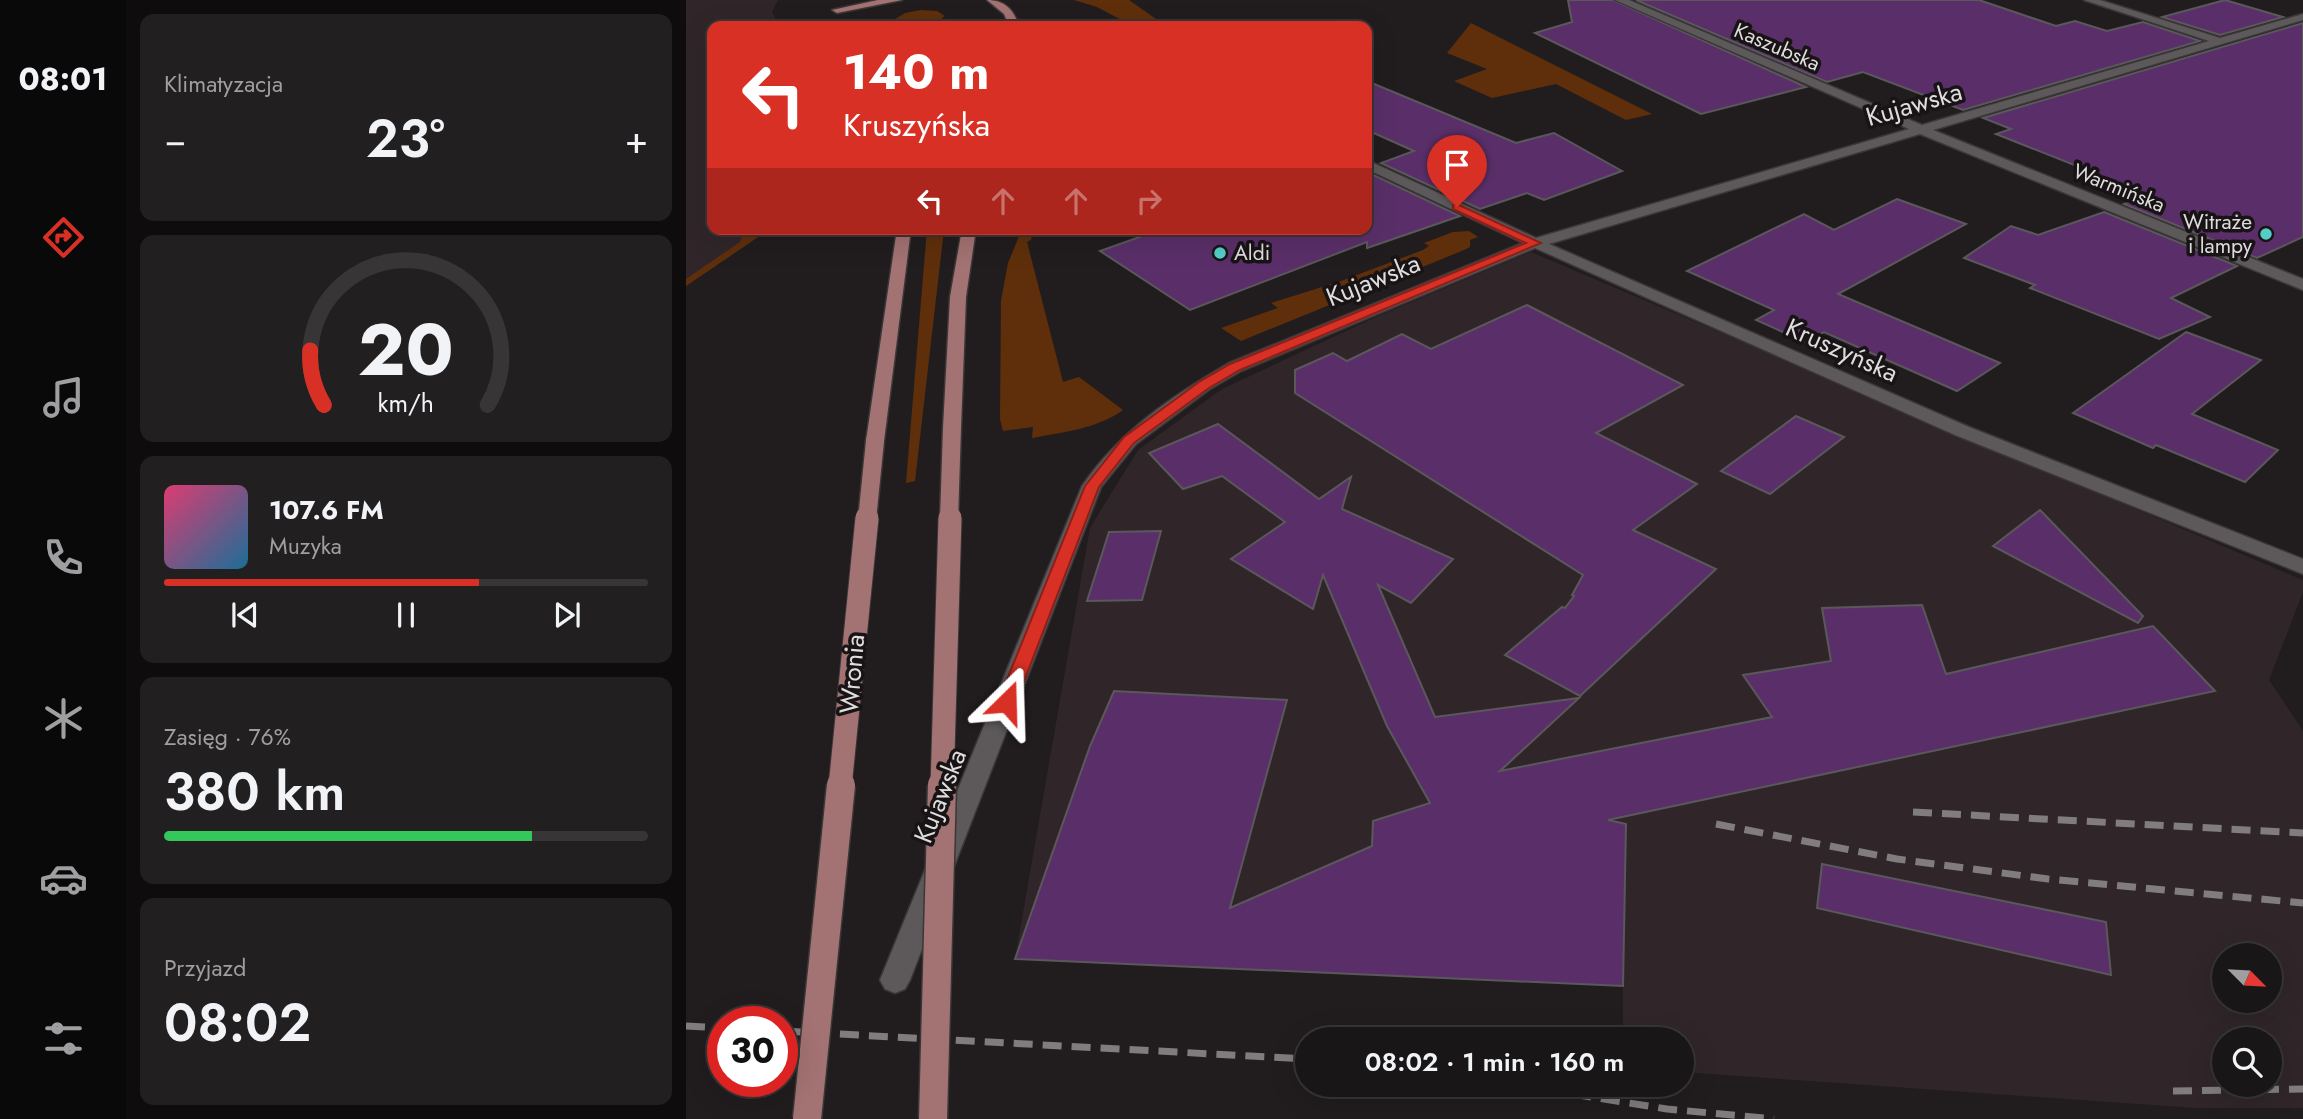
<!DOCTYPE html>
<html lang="pl">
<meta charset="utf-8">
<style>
:root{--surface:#191617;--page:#221f20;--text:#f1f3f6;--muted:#9f9fa1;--line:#373536;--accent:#d93025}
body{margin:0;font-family:Jost,sans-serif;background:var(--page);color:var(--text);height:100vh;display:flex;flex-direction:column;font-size:26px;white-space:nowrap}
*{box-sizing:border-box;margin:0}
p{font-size:23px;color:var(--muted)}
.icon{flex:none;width:38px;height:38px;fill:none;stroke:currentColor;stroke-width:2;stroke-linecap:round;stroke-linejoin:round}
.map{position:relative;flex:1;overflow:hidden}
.details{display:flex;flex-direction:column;gap:14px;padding:14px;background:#0e0c0d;width:560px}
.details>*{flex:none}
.guide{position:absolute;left:21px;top:21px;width:665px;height:214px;border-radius:14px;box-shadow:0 7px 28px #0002,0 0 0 2px var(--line);background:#d93025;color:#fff;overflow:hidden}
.needle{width:46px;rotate:114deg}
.controls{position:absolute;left:1526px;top:943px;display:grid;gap:14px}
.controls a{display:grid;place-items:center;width:70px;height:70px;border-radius:50%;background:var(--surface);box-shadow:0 7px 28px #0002,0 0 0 2px var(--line);font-size:35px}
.speed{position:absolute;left:21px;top:1006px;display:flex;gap:14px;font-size:35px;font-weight:700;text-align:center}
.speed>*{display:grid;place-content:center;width:91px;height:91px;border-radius:50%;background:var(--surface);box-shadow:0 7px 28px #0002,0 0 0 2px var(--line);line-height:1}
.speed .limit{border:10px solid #d22;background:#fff;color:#111}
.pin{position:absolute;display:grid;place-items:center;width:60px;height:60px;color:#fff;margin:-72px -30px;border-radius:50% 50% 50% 0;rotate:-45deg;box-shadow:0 0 7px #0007}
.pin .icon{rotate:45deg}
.me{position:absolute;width:77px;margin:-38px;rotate:22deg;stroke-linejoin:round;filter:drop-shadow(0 0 5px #0008)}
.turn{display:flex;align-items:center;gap:24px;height:147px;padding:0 21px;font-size:32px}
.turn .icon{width:91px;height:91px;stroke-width:2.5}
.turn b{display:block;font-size:49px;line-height:60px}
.lanes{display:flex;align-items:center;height:66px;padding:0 21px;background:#0003;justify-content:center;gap:35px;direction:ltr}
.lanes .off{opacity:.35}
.big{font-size:52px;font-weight:600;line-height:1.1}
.details .card{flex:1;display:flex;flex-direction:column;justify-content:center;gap:10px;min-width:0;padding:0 24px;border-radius:14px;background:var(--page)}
.details .dial{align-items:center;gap:0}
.dial svg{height:182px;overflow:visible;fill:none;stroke:var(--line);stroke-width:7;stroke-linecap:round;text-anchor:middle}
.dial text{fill:var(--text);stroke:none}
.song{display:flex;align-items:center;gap:21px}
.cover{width:84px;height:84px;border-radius:10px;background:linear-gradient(135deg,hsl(340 70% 55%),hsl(200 70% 35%))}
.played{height:7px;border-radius:4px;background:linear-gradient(90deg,var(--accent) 65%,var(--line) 65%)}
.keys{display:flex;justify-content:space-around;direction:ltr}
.heat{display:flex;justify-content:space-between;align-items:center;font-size:38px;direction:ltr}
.charge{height:10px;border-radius:5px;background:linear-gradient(90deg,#34c759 76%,var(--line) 0)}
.trip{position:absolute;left:609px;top:1027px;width:399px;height:70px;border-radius:35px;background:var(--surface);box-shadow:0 7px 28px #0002,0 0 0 2px var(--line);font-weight:600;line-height:70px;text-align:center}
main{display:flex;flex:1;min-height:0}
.tab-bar{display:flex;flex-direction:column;width:126px;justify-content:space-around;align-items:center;background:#0a0909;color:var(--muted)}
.tab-bar .icon{width:49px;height:49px}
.tab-bar .current{color:var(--accent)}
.tab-bar b{font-size:32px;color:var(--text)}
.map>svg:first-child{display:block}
</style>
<main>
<nav class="tab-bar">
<b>08:01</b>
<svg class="icon current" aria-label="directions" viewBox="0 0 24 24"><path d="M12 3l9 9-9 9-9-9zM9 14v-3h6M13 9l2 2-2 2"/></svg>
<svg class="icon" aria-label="music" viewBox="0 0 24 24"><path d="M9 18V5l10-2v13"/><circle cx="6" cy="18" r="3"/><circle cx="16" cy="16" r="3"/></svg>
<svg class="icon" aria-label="phone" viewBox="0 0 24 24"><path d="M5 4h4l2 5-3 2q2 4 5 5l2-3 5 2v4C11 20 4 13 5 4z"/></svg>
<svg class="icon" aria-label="climate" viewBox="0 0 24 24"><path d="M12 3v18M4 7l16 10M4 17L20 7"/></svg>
<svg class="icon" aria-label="car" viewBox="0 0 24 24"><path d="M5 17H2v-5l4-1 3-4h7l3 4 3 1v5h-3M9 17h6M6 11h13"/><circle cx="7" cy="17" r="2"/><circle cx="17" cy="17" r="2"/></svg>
<svg class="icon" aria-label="filters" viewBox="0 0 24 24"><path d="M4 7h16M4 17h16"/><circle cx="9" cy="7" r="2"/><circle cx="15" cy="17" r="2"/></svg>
</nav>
<section class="details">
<div class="card"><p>Klimatyzacja</p>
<div class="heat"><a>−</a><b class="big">23°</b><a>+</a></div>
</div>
<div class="card dial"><svg viewBox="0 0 100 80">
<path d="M14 69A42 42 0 1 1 86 69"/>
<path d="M14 69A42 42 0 0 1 8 45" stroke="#d93025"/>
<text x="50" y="56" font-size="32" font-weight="700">20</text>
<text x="50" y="72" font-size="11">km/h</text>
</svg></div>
<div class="card">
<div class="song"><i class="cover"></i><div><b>107.6 FM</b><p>Muzyka</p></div></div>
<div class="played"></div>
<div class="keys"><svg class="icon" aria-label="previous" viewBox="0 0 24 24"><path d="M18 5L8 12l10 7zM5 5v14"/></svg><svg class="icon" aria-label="pause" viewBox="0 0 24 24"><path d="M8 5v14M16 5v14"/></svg><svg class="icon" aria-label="next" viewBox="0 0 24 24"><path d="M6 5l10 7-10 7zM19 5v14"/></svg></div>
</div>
<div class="card"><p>Zasięg · 76%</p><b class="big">380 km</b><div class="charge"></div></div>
<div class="card"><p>Przyjazd</p><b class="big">08:02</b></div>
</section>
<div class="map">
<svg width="1617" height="1119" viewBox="0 0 1617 1119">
<rect width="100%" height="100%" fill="#211d1f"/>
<!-- built -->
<g fill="#30262a" fill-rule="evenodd">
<polygon points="0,0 92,0 86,12 93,26 26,26 26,229 84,229 0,286"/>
<path d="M845 252 1617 580V592L1583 680 1617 731V1108H1510L996 1072V1040L937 1039V986L329 959 404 528 452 450 536 389 688 318ZM1538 956H1584V1001H1538ZM1538 1040H1584V1085H1538Z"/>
</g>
<!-- green -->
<g fill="#5f2f0b">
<polygon points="388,0 443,0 480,26 447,26 411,7"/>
<path d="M235 10 251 11 259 16C246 26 221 30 208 20L219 13Z"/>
<polygon points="785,23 966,114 940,120 870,84 806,98 768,81 801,69 761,53"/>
<polygon points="58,229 84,229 0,286 0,279 54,242"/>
<polygon points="241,229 257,229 257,238 229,481 220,483"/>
<path d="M336 229H347L345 240 341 242 377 382 393 377 437 410C410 429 378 432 346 438L347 427 317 431 314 419 315 301 322 263Z"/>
<polygon points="783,231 792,237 784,240 784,247 778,250 555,341 535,328 592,308 585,303 655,281 737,250 743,246 738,243 767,232"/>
</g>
<!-- building -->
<g fill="#5a2f69" stroke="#5a585b" stroke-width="2">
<polygon points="882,0 927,0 1120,87 1015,114 849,33 886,22"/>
<polygon points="950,0 1293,0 1370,26 1389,21 1421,31 1457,22 1514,41 1277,110 1177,72 1141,82"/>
<polygon points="1539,0 1597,17 1534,35 1476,17"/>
<polygon points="1617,23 1617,237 1571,258 1438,204 1464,195 1310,134 1325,129 1297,118"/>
<polygon points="681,81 830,143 868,133 936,171 858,200 841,193 794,209 695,163 728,151 681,130"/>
<polygon points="681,172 774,216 681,248 681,242 504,310 414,251 476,229 681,229"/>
<polygon points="1211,199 1280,224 1152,294 1314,363 1271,391 1138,332 1119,342 1070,320 1088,310 1001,271 1118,214 1148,230"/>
<polygon points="1418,212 1551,266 1485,298 1524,317 1473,339 1344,288 1349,285 1278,258 1325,226 1352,235"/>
<polygon points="841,305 997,385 910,433 1011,484 947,530 1030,569 894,696 819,655 876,607 879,608 888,596 886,595 897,575 609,393 609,370 647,353 661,361 716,334 745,349"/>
<polygon points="1500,332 1575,360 1506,414 1592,450 1559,482 1470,445 1467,448 1387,413"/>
<polygon points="1110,416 1158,437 1084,494 1035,471"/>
<polygon points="532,424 633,499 665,477 656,509 767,559 725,603 692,585 749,717 893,698 814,771 1086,717 1057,675 1145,661 1136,608 1236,605 1260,674 1467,626 1529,691 922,820 940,824 937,986 329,959 404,746 428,691 601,700 544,908 686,846 687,821 744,803 701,726 637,575 627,609 545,559 599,522 536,476 497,489 463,453"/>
<polygon points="1354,510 1457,616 1452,623 1307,546"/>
<polygon points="475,531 456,600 401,601 423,532"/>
<polygon points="1136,864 1420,922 1425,975 1131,908"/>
</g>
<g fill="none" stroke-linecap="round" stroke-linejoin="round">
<defs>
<g id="minor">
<path d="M929 0H943L1236 125 1523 41 1398 0H1414L1534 38 1617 14V20L1247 130 1617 279V290L1234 134 863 244 1283 427 1617 559V574L1269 435 849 248 555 371 524 389 450 444 415 487 224 980 219 989 209 993 199 989 194 980 396 486C434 431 486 396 543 363L837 243 681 169V160L850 238 1223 129Z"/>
<polygon points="328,20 382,23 387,26 324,25 324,21"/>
</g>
<g id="major">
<polygon points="192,0 216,0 151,13 146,10"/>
<path d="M301 0C319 0 328 10 333 26H323L318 14Z"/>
<polygon points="211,229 225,229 198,441 189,447 180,441"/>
<polygon points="276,229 290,229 280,297 275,428 266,434 257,428 264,297"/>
</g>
</defs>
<!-- minor casing -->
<use href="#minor" stroke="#3a3738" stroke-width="3"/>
<!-- major casing -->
<use href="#major" stroke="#3a3738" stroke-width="3"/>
<!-- minor -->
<use href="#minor" fill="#5d595b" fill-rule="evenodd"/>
<!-- major -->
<use href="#major" fill="#a37272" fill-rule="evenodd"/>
<!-- rail -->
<g stroke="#817d7f" stroke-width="7" stroke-dasharray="19 10" stroke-linecap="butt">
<polyline points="1227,812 1617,833"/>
<polyline points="1030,824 1211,859 1362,879 1617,903"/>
<polyline points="0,1026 37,1028"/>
<polyline points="96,1031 621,1059"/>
<polyline points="829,1085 981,1109 1088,1119"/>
<polyline points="1487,1091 1617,1089"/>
</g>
<defs>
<g id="major-bridge-far2">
<polyline points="181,520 189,441"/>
<polyline points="263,520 266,428"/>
</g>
<g id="major-bridge-far1">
<polyline points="154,787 181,518"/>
<polyline points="256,787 264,518"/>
</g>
<g id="major-bridge">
<polyline points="121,1119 155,785"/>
<polyline points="247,1119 256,785"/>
</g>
</defs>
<!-- major-bridge-far2 casing -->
<use href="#major-bridge-far2" stroke="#3a3738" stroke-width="21" stroke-linecap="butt"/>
<!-- major-bridge-far1 casing -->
<use href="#major-bridge-far1" stroke="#3a3738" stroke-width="25" stroke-linecap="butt"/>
<!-- major-bridge casing -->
<use href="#major-bridge" stroke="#3a3738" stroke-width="31" stroke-linecap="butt"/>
<!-- major-bridge-far2 -->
<use href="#major-bridge-far2" stroke="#a37272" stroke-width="18"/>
<!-- major-bridge-far1 -->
<use href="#major-bridge-far1" stroke="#a37272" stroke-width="23"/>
<!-- major-bridge -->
<use href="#major-bridge" stroke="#a37272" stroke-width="28"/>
</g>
<!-- route -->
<polygon fill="#d93025" stroke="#8d1f18" stroke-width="2" points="771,204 855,243 554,370 523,388 448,443 413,487 330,702 327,706 314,706 312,702 399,486 438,437 513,382 544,364 840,243 767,209 767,205"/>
<!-- markers -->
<g fill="#54cdc7" stroke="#181416" stroke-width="2.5">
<circle cx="1580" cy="234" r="7"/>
<circle cx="534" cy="253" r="7"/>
</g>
<g text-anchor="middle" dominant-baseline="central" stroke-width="7" stroke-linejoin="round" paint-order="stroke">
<!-- far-street labels -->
<g font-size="21" fill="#dfdcdd" stroke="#181416">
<text transform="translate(1091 47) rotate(23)">Kaszubska</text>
<text transform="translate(1433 188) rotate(22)">Warmińska</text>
</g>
<!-- far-poi labels -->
<g font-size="21" fill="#dfdcdd" stroke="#181416" text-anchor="end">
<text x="1566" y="222">Witraże<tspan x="1566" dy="24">i lampy</tspan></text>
<text x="548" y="253" text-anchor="start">Aldi</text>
</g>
<!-- street labels -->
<g font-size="26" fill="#dfdcdd" stroke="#181416">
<text transform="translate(1228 104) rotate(-16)">Kujawska</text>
<text transform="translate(687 280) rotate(-22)">Kujawska</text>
<text transform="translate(1156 350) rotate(24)">Kruszyńska</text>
<text transform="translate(166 674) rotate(-85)">Wronia</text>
<text transform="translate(254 796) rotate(-68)">Kujawska</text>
</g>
</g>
</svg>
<div class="controls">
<a><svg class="needle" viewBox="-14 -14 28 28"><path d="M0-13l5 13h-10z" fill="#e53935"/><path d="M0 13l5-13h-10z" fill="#9f9fa1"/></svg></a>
<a><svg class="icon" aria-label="search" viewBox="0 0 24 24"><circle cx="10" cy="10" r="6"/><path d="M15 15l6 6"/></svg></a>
</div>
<div class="speed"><div class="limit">30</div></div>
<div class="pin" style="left:771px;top:207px;background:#d93025"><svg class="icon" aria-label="arrive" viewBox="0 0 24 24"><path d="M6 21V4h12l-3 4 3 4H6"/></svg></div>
<svg class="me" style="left:321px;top:702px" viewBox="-20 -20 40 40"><path d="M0-17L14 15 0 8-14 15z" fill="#d93025" stroke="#fff" stroke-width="4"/></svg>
<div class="trip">08:02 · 1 min · 160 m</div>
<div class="guide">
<div class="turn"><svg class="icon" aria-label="left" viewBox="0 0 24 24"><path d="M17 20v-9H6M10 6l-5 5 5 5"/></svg><div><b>140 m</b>Kruszyńska</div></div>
<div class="lanes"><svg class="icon" aria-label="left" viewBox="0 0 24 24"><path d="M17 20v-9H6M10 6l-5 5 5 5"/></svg><svg class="icon off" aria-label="ahead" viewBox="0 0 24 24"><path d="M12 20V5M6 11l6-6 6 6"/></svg><svg class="icon off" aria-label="ahead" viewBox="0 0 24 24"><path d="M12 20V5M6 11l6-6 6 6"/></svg><svg class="icon off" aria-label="right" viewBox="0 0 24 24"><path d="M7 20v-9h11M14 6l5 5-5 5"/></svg></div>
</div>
</div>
</main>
